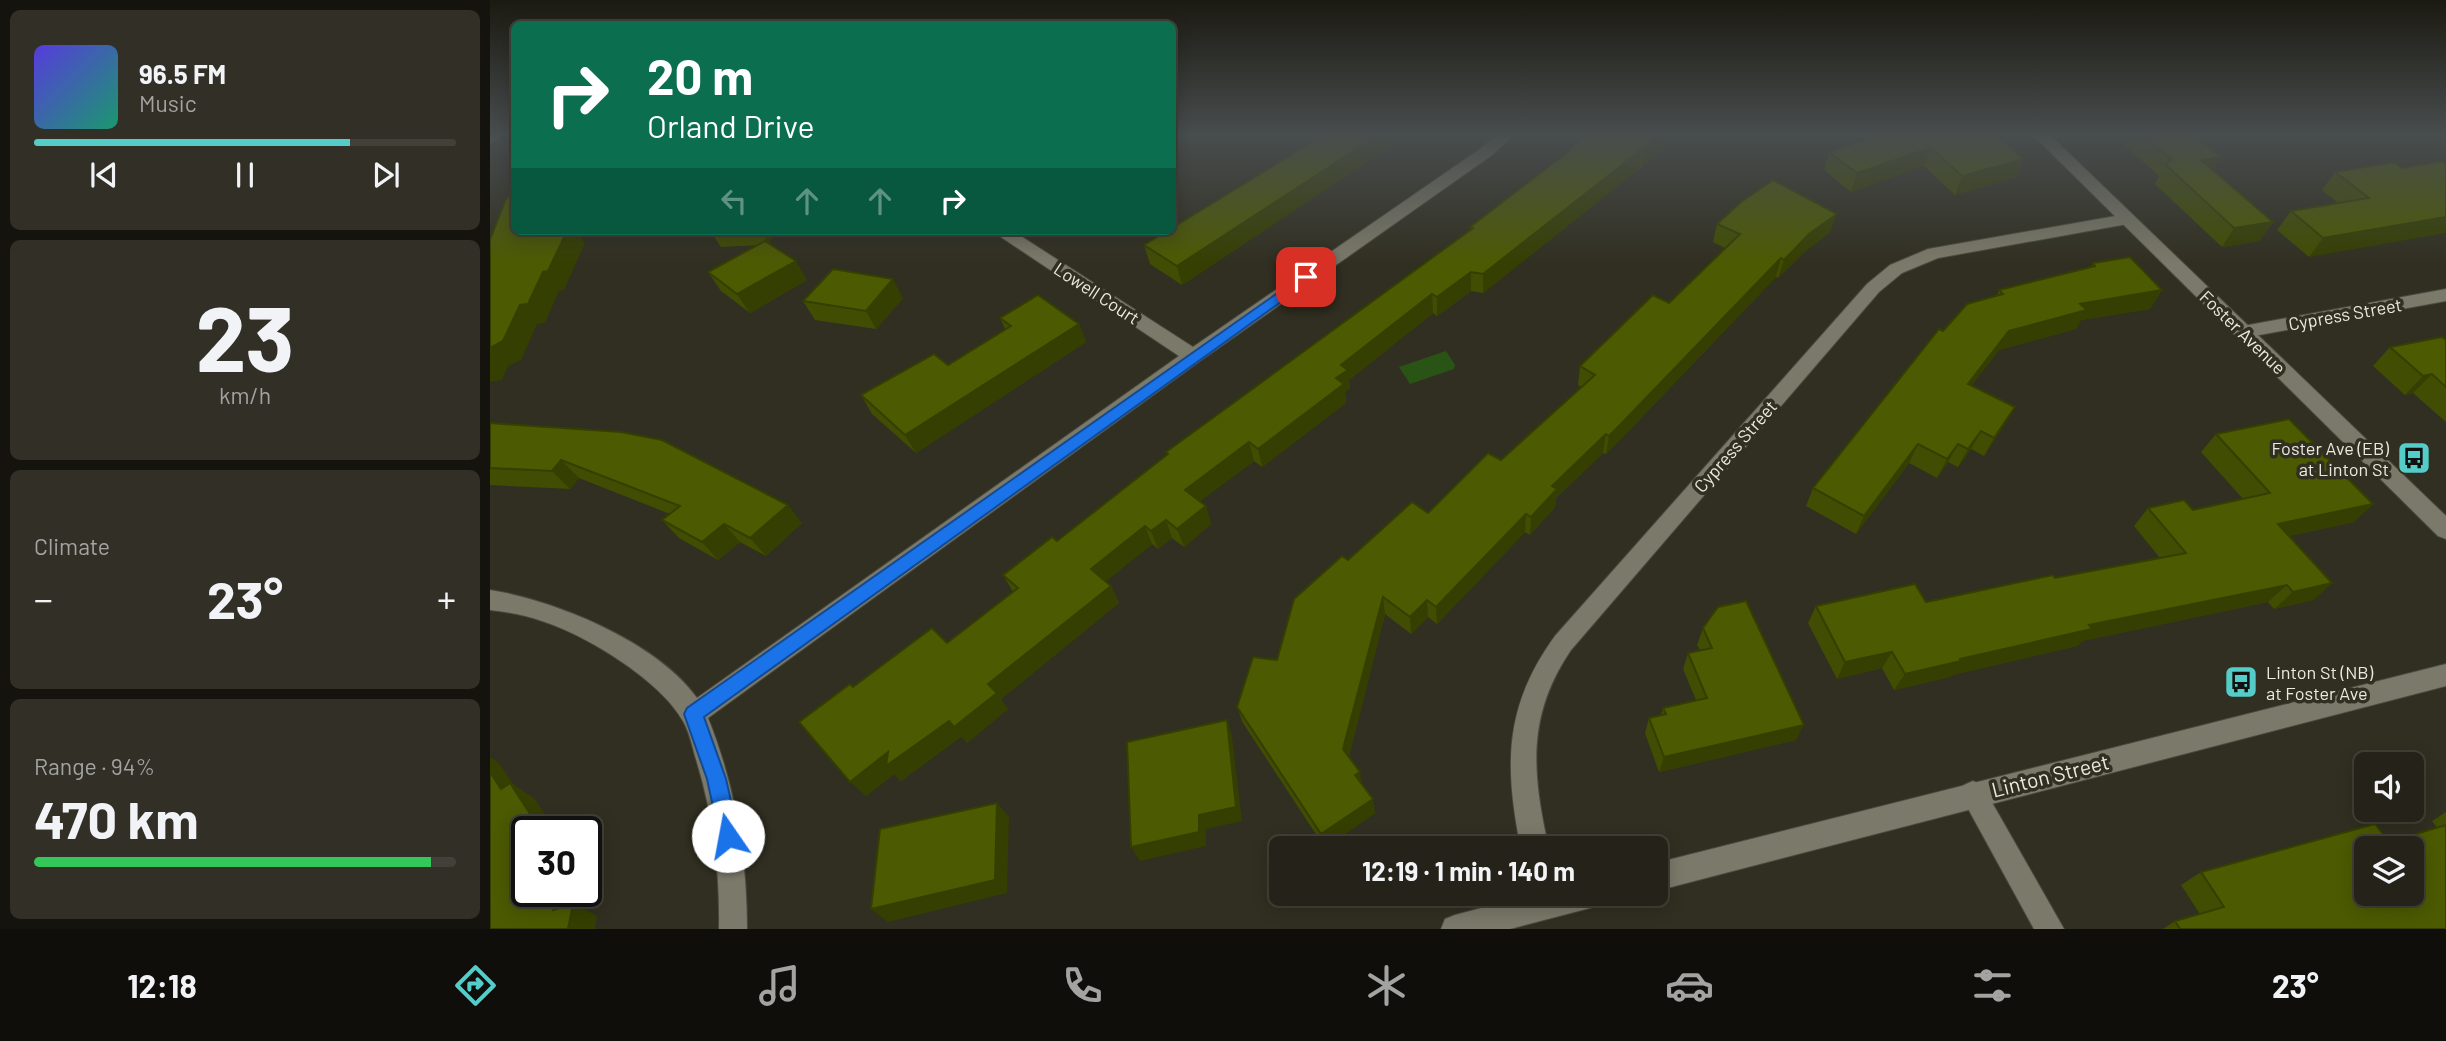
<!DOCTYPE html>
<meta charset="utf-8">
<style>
:root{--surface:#252319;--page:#312f26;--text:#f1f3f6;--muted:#a3a4a2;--line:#424038;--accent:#54cdc8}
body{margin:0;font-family:Barlow,sans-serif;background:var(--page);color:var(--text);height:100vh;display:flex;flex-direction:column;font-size:26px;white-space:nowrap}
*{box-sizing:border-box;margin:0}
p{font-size:23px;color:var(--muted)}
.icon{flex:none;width:38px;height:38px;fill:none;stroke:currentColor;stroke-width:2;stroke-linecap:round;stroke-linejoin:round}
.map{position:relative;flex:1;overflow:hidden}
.side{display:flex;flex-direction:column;gap:10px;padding:10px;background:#14130e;width:490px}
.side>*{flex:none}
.guide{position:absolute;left:21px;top:21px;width:665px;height:214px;border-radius:10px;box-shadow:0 4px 18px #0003,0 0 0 2px var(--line);background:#0b6e4f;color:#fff;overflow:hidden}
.tools{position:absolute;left:1864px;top:752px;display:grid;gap:14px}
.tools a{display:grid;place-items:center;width:70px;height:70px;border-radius:10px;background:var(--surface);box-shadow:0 4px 18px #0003,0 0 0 2px var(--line);font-size:35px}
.speed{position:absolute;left:21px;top:816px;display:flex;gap:14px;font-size:35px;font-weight:700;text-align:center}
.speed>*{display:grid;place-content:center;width:91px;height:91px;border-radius:50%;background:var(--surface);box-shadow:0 4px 18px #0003,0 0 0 2px var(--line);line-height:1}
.speed .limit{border:4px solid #111;border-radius:10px;background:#fff;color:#111}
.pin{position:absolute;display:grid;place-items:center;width:60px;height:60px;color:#fff;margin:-30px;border-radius:14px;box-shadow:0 4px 10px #0006}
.me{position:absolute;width:77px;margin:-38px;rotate:348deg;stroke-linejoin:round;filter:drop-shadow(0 0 5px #0008)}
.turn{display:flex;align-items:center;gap:24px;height:147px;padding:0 21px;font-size:32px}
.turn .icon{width:91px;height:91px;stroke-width:2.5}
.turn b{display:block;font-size:49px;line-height:60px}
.lanes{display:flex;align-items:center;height:66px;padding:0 21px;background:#0003;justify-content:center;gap:35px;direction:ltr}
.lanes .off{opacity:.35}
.big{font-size:52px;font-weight:700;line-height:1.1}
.side .card{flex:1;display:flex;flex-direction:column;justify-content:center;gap:10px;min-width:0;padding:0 24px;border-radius:10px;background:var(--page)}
.side .dial{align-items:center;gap:0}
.dial b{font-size:91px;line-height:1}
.song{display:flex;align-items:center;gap:21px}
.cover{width:84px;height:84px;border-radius:10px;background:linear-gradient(135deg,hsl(250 70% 55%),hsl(160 70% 35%))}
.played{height:7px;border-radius:4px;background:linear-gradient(90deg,var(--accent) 75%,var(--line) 75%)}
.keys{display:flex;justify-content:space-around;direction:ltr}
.heat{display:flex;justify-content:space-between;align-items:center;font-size:38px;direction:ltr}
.charge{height:10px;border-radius:5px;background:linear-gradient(90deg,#34c759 94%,var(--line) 0)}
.trip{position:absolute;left:779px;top:836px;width:399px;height:70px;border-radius:10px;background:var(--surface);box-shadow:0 4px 18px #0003,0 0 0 2px var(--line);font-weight:700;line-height:70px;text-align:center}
.dock{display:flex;height:112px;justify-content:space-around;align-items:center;background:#0f0e0a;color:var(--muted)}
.dock .icon{width:49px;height:49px}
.dock .active{color:var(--accent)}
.dock b{font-size:32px;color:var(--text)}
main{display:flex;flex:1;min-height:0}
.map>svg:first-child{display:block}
</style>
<main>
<section class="side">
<div class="card">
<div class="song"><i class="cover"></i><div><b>96.5 FM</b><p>Music</p></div></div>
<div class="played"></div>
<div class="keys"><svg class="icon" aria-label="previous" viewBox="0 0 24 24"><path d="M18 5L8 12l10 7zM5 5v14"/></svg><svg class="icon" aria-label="pause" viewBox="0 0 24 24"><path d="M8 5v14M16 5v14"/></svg><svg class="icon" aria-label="next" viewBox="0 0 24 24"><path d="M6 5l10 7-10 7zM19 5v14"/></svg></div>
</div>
<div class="card dial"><b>23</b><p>km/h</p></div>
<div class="card"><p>Climate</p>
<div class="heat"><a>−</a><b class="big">23°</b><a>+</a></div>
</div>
<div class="card"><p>Range · 94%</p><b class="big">470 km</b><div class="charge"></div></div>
</section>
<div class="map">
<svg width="1956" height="929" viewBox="0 0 1956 929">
<rect width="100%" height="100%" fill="#312f21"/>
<!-- water -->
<polygon fill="#2a5416" points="956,351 965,365 964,369 920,384 909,367"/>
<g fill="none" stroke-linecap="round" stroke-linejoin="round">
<defs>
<g id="minor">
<polygon points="0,134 11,134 6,141 0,143"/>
<path d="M1008 134H1025L1002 155 710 361 218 718C245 785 257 857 257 929H229C230 870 223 813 205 756 202 745 199 731 193 721 170 680 96 635 52 621 35 615 17 612 0 610V590C65 600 167 642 207 698L689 356 502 231H523L703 347 990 149Z"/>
<path d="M1637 214 1643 215 1645 219 1643 223 1448 258 1412 273 1389 292 1081 650C1036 716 1042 774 1059 849H1031C1014 766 1014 706 1065 636L1377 284 1400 265 1438 249Z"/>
<polygon points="1956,289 1956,301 1753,338 1746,337 1744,332 1746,327 1753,326"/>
<polygon points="1483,781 1492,785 1574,929 1544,929 1470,794 1474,785"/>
</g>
<g id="tertiary">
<polygon points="1542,134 1559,134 1956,516 1956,539 1948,536"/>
<polygon points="1956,664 1956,686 1166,891 1166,863"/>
<polygon points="1044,894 1114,894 1110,904 1100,908 1020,929 951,929 955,919 965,915"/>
</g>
</defs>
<!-- minor casing -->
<use href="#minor" stroke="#4b4a3e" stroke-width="2"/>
<!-- tertiary casing -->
<use href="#tertiary" stroke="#4b4a3e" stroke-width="2"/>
<!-- minor -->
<use href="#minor" fill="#7b7969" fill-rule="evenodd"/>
<!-- tertiary -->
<use href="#tertiary" fill="#7b7969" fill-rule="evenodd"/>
</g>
<!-- wall -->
<g fill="#414d02">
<polygon points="1184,134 1151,169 1149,169 993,293 981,291 947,316 943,313 859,380 860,388 855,392 856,403 772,467 764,461 710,501 716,506 721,524 694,547 682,538 668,549 662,544 616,581 621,586 629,603 511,699 518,709 477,743 472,736 411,781 404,774 376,796 363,687 457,643 523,592 513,575 567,541 677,455 676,452 980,230 980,227"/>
<polygon points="1392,134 1534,159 1526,177 1465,195 1434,166 1361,192 1334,170 1339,152"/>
<polygon points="1632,134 1703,134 1722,170 1783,222 1769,241 1732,247 1665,184 1669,176 1629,140"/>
<polygon points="880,160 692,285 660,264 654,245"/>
<polygon points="1912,168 1819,257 1787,230 1801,211 1848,203 1832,190 1845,172"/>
<polygon points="1227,224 1340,232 1313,253 1288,278 1286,277 1127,443 1116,454 1113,453 1066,498 1065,507 1040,535 1035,532 947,624 938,617 921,634 895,614 859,756 885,813 835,848 753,723 747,707 787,660 858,560 938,513 1011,460 1092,387 1088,385 1090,366 1179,303 1235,248 1223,242"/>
<polygon points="220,231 286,231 279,243 317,280 260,313 231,291 218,272 268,245 231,247"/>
<polygon points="1603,263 1672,290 1660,309 1591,320 1586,329 1509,350 1481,386 1525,407 1514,425 1494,456 1481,449 1468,467 1458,462 1447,478 1419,463 1366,534 1316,506 1323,488 1453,331 1507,296 1509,290 1601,267"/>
<polygon points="413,298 386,329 325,320 313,301"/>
<polygon points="510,318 589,324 596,342 426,453 382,414 371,395 458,365 515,329"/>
<polygon points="1956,340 1956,422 1923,393 1915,395 1883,366 1900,347"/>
<polygon points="0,423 312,523 276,556 250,542 228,560 189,538 172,520 180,514 89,478 80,489 0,485"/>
<polygon points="1726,434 1883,504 1864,522 1799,536 1842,583 1823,600 1784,609 1778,602 1592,641 1587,646 1462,675 1460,677 1404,690 1392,668 1347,679 1318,623 1326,606 1436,602 1670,558 1644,526 1658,508 1703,510 1753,499 1711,452"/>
<polygon points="1213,628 1306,740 1169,772 1155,733 1159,718 1171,715 1173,708 1206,700 1193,669 1198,653 1210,650 1207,645"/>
<polygon points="1956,812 1956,929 1673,929 1685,921 1710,914 1691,885 1711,872 1899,842 1947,828 1942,821"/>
</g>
<!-- shaded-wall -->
<g fill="#353f01">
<polygon points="890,134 919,134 692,285 687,266"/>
<polygon points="1170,134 1184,134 1151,169 1154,151"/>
<polygon points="1441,148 1434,166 1361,192 1367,173"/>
<polygon points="1151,150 1149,169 993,293 993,274"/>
<polygon points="1731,157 1719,176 1711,160"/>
<polygon points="1534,159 1526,177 1465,195 1472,176"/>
<polygon points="1347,214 1340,232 1313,253 1288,278 1294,260 1319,234"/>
<polygon points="1956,217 1956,233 1819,257 1833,238"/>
<polygon points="1783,222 1769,241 1732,247 1744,228"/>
<polygon points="77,231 86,231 95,243 74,290 69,291 55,323 47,324 31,360 18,366 12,380 0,382 0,348 53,272"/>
<polygon points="271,231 286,231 279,244"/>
<polygon points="1291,258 1286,277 1116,454 1119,436"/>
<polygon points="306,261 317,280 260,313 247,294"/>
<polygon points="981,272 981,291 947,316 947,297"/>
<polygon points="403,279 413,298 386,329 376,311"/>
<polygon points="1672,290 1660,309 1591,320 1586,329 1509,350 1468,403 1478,384 1519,331 1590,304"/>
<polygon points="942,294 943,313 859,380 860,388 855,392 856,403 772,467 768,449 846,378 851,365"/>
<polygon points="589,324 596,342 426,453 415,435"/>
<polygon points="1942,374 1923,393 1915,395 1933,376"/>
<polygon points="1525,407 1514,425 1494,456 1504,438"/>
<polygon points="1491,431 1481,449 1468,467 1478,449"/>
<polygon points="1116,434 1113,453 1066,498 1065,507 1040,535 1041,517 1062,486"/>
<polygon points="759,442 764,461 701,508 695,490"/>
<polygon points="1428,444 1419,463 1366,534 1374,516"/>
<polygon points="1468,444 1458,462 1447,478 1457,459"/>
<polygon points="71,460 89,478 80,489 62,471"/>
<polygon points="1883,504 1864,522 1771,542 1788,524"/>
<polygon points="298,505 312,523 276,556 260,538"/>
<polygon points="716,506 721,524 694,547 687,529"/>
<polygon points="1036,514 1035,532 947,624 946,607"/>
<polygon points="676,520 682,538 668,549 661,531"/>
<polygon points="234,524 250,542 228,560 212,542"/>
<polygon points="655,526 662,544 609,587 601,569"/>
<polygon points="1842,583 1823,600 1784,609 1803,592"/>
<polygon points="1797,585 1778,602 1592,641 1587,646 1462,675 1460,677 1404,690 1415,674 1470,659 1599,625"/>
<polygon points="621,586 629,603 511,699 518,709 477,743 472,736 411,781 404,774 376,796 360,782 398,752 498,684"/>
<polygon points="893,597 895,614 857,764 853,749"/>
<polygon points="937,600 938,617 921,634 920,617"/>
<polygon points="1402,652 1392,668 1347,679 1355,662"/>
<polygon points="737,720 742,736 752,821 716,829 716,846 650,861 641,847 709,815"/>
<polygon points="1314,725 1306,740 1169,772 1174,757"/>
<polygon points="0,757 9,763 24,785 44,798 66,831 37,831 37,858 22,832 11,789 0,772"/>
<polygon points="870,772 872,786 865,775"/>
<polygon points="883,799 885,813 835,848 831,834"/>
<polygon points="507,803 519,817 517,893 398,922 381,909"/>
<polygon points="60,891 83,891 93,896 91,907 107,916 105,929 78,929 63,910"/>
</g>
<!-- building -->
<g fill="#4c5a02" stroke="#353f01" stroke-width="2" fill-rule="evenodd">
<polygon points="832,134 890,134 687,266 654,245 677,231 682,231 682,228 796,158"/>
<polygon points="1096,134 1170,134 1154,151 1151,150 993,274 981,272 947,297 942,294 851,365 858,370 846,378 854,384 768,449 759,442 695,490 716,506 687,529 676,520 661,531 655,526 601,569 621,586 498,684 507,693 464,727 459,721 396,766 398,752 360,782 309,722 360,684 363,687 442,628 457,643 528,588 513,575 562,537 567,541 678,454 676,452 983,228 980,227 1075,154"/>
<polygon points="1392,134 1505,134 1534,159 1472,176 1441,148 1367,173 1339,152"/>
<polygon points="1653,134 1703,134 1731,157 1711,160 1783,222 1744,228 1676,165 1681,159"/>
<polygon points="1952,161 1956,163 1956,217 1833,238 1801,211 1879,198 1845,172 1904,162 1912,168"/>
<polygon points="1283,180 1347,214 1319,234 1294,260 1291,258 1130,425 1119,436 1116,434 1062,486 1067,489 1041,517 1036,514 946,607 937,600 920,617 893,597 853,749 870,772 865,775 883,799 831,834 747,707 763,657 787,660 804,599 852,556 858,560 922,502 938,513 998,453 1011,460 1105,375 1090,366 1163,295 1179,303 1250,234 1227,224 1251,202"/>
<polygon points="24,187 24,231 77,231 58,271 53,272 38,304 30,305 13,341 0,348 0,240 15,201"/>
<polygon points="275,241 306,261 247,294 218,272"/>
<polygon points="1640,257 1672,290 1590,304 1597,310 1519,331 1478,384 1525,407 1504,438 1491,431 1478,449 1468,444 1457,459 1428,444 1374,516 1323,488 1449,329 1453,331 1477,304 1513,294 1509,290 1605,266 1603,263"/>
<polygon points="343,269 403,279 376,311 313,301"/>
<polygon points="548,295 589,324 415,435 371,395 444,354 458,365 521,326 510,318"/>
<polygon points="1952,337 1956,340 1956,387 1942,374 1933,376 1900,347"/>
<polygon points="1799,419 1883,504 1788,524 1842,583 1803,592 1797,585 1599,625 1602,629 1470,659 1471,661 1415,674 1402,652 1355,662 1326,606 1425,584 1436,602 1563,575 1565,578 1696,553 1658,508 1694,500 1703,510 1780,493 1726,434"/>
<polygon points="0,423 131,432 172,440 298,505 260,538 234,524 212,542 172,520 190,506 71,460 62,471 0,468"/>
<polygon points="1256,601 1314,725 1174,757 1159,718 1176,714 1173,708 1217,698 1198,653 1222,648 1213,628 1228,607"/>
<polygon points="737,720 746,807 709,815 709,832 641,847 637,742"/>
<polygon points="0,772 11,789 20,783 42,817 22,832 37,858 37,891 67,891 63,910 83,904 78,929 0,929"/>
<polygon points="507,803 505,880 381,909 390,829"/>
<path d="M1885 824 1899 842 1956 825V929H1690L1685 921 1734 907 1711 872ZM1876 849H1922V894H1876Z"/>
</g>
<!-- sky -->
<linearGradient id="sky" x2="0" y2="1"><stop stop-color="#1b1a12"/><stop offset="0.51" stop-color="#484d4e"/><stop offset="1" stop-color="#484d4e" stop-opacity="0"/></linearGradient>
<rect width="1956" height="264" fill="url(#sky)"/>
<!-- route -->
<polygon fill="#1a73e8" stroke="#114b97" stroke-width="2" points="816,273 822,277 820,281 214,717 236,779 249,836 246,844 238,847 231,844 217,779 194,714 197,708"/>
<!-- icons -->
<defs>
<symbol id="bus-square" viewBox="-11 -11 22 22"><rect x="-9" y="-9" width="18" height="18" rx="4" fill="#54cdc8" stroke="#312f21"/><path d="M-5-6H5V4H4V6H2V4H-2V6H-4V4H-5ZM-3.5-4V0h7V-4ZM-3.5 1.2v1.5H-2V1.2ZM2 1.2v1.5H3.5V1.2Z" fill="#111"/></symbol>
</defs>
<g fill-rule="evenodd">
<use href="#bus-square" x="1905" y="439" width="38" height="38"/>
<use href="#bus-square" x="1732" y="663" width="38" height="38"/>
</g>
<g text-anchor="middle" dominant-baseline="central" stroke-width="7" stroke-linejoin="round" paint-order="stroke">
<!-- street labels -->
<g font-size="18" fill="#ebeae1" stroke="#312f21">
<text transform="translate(607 293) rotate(33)">Lowell Court</text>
<text transform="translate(1855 314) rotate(-10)">Cypress Street</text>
<text transform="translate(1753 332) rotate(44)">Foster Avenue</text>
<text transform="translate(1245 446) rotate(-49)">Cypress Street</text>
</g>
<!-- poi labels -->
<g font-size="18" fill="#ebeae1" stroke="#312f21" text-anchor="end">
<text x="1899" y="448">Foster Ave (EB)<tspan x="1899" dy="21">at Linton St</tspan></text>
<text x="1776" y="672" text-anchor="start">Linton St (NB)<tspan x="1776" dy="21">at Foster Ave</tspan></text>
</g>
<!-- near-street labels -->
<g font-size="21" fill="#ebeae1" stroke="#312f21">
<text transform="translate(1560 775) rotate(-14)">Linton Street</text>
</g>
</g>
</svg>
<div class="tools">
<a><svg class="icon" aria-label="sound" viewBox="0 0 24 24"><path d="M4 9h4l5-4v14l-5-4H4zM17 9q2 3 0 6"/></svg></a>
<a><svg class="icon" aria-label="layers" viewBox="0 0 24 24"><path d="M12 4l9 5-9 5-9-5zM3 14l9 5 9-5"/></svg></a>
</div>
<div class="speed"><div class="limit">30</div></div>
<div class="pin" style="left:816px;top:277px;background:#d93025"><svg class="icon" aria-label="arrive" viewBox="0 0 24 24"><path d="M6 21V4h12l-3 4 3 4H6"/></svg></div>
<svg class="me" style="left:238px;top:836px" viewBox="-20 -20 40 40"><circle r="19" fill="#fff"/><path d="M0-13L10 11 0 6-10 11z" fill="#1a73e8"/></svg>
<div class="trip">12:19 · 1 min · 140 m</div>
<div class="guide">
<div class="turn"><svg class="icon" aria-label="right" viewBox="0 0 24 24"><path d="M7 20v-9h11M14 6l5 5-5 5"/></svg><div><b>20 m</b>Orland Drive</div></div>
<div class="lanes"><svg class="icon off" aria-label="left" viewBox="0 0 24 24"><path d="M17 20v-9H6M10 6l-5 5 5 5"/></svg><svg class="icon off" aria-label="ahead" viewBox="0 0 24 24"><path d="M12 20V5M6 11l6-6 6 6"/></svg><svg class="icon off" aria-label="ahead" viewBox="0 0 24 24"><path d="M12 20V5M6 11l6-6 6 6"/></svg><svg class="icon" aria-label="right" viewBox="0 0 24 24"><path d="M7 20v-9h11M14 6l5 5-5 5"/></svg></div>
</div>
</div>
</main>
<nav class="dock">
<b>12:18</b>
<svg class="icon active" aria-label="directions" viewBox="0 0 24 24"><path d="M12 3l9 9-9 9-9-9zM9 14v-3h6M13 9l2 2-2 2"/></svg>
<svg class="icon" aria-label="music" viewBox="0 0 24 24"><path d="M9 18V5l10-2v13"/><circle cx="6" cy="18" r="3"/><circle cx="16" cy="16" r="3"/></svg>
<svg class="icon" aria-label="phone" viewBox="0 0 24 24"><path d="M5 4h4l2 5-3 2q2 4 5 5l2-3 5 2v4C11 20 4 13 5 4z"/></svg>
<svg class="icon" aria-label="climate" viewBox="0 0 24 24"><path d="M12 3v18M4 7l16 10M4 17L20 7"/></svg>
<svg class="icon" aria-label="car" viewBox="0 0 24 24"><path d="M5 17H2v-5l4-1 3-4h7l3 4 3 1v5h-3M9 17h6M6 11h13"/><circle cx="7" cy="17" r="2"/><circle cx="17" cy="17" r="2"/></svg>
<svg class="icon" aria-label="filters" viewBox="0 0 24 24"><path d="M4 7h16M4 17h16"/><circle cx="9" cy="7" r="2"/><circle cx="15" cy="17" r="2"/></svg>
<b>23°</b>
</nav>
